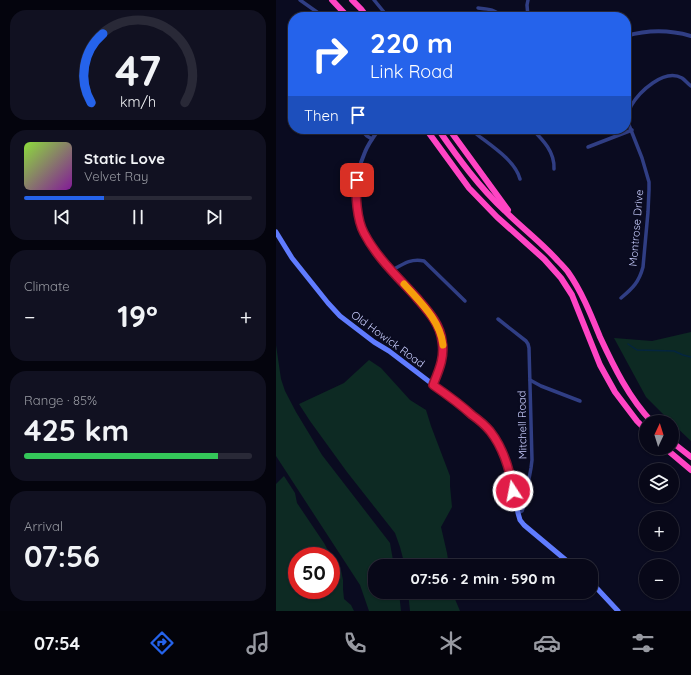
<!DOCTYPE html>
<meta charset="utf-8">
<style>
:root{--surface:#080818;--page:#111121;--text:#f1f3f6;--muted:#989aa2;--line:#292937;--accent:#2563eb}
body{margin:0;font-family:Quicksand,sans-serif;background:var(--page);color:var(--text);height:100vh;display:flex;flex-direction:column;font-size:15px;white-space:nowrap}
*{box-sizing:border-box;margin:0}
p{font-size:13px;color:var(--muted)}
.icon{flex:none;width:22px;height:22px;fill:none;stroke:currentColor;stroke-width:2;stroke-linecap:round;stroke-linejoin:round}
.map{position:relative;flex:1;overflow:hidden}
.details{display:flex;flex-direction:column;gap:10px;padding:10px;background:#04040d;width:276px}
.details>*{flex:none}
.top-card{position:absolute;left:12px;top:12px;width:343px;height:122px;border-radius:16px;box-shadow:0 1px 3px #0004,0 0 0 1px var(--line);background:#2563eb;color:#fff;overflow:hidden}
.needle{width:26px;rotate:4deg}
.tools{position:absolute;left:363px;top:415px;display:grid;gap:8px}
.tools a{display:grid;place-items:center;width:40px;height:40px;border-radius:50%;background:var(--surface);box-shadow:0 1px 3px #0004,0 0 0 1px var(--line);font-size:20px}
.speed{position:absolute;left:12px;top:547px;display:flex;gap:8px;font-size:20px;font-weight:700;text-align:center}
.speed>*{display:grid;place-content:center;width:52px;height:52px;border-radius:50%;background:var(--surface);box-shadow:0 1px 3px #0004,0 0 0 1px var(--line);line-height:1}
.speed .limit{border:6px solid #d22;background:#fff;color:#111}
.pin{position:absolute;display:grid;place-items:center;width:34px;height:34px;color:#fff;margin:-17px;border-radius:8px;box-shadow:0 2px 6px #0006}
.me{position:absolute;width:44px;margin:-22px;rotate:349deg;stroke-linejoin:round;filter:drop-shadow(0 0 3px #0008)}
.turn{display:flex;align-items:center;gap:14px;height:84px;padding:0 16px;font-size:18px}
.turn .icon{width:52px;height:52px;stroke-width:2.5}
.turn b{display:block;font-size:28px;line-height:34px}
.then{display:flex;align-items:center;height:38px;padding:0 16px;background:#0003;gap:8px;font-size:15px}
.big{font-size:30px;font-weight:700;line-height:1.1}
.details .widget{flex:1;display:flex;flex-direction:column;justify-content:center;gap:6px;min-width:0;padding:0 14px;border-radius:16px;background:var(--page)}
.details .dial{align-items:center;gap:0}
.dial svg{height:104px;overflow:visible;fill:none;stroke:var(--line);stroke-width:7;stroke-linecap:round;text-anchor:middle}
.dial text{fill:var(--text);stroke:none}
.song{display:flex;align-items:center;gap:12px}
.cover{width:48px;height:48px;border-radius:6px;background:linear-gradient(135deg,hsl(90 70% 55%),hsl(290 70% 35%))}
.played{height:4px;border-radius:2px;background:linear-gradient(90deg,var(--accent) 35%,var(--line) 35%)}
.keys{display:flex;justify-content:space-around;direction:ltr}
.heat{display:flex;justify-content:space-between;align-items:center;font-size:22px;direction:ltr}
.charge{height:6px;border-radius:3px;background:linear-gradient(90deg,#34c759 85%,var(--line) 0)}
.trip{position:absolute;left:92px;top:559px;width:230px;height:40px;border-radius:16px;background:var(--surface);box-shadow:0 1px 3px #0004,0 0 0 1px var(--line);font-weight:700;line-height:40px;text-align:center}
.dock{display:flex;height:64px;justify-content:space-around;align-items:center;background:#03030a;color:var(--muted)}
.dock .icon{width:28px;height:28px}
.dock .on{color:var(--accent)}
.dock b{font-size:18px;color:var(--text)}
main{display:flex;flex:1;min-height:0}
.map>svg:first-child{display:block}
</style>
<main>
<section class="details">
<div class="widget dial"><svg viewBox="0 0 100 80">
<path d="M14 69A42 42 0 1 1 86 69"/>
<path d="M14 69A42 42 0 0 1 23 16" stroke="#2563eb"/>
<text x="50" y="56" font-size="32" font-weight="700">47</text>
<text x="50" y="72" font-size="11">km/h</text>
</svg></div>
<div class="widget">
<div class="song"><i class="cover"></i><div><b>Static Love</b><p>Velvet Ray</p></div></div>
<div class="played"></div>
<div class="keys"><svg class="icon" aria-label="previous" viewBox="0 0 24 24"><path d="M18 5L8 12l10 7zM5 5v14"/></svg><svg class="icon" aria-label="pause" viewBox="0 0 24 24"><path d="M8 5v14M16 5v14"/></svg><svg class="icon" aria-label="next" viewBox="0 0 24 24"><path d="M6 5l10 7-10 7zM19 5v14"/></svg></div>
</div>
<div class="widget"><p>Climate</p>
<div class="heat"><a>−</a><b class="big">19°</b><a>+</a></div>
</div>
<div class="widget"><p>Range · 85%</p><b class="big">425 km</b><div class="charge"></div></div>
<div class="widget"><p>Arrival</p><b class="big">07:56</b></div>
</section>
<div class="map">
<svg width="415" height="611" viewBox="0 0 415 611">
<rect width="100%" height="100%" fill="#0a0b20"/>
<!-- green -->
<g fill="#0d2a23">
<polygon points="415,332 415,441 396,423 396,422 395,422 370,397 338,338 376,341"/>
<polygon points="0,345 5,379 9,391 20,412 46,455 114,543 118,566 99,566 99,592 123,592 125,611 93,611 84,585 0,456"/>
<polygon points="93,360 105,368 134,400 150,410 155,426 174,476 174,486 176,507 165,527 171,553 173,566 129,566 124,547 119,533 71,472 34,421 23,404 68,383"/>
<polygon points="8,476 19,493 21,503 48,543 55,556 21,556 21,590 55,590 55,557 57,562 65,570 67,580 67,589 68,599 75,605 78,611 0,611 0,484"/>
<polygon points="132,592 176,592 184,611 134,611"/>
</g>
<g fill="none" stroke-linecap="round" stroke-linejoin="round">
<!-- stream -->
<polyline stroke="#04253f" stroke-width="1.5" points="352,344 361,350 398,351 407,355 415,357"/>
<!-- minor -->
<g stroke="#303e84" stroke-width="3.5">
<polyline points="24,0 48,17"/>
<polyline points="98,0 112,17"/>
<path d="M202 8C213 9 218 9 227 17"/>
<polyline points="252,17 251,5 252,0"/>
<polyline points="84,129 91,136 96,139"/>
<path d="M198 129 199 133C214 145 239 160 244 179"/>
<path d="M256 129C267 140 279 152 278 169"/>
<polyline points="312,147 356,130"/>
<path d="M115 271C127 264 135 258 148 261L189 301"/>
<path d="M345 298C357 288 363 282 367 267L372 212 373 190V182L366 158 353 125C352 119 352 112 355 106 363 92 388 68 406 78 409 80 412 84 415 86"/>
<polyline points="222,319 250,341 252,344 253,348 256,460 255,468 248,506 246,511 242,513"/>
<polyline points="254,380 265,386 304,401"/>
</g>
<!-- tertiary -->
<g stroke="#303e84" stroke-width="4">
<path d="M350 36C371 30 394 30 415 36"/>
<path d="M103 129C98 136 92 144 89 152 78 177 77 207 87 232 95 249 109 264 122 278 135 292 156 311 163 329 172 349 165 367 157 385"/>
</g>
<!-- secondary -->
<g stroke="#607cff" stroke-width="5">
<polyline points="0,232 16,258 52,303 64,316 98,342 113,351 180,402 209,425 215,432 221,442 230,460 236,482 242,513 244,520 248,525 297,566"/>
<polyline points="315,582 342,611"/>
</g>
<!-- motorway -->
<g stroke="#ff44c4" stroke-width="6">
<polyline points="56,0 72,17"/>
<polyline points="76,0 85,9 91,17"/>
<polyline points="150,129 193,188 221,217 268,259 285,278 296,295 324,365 339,392 361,421 370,430"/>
<path d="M162 129C182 158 203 187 229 211 246 228 266 243 282 261 285 264 289 268 292 272 306 292 315 315 324 337 338 367 353 398 376 422"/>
<polyline points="173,129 232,210"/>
<polyline points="396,442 415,457"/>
<polyline points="389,448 415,470"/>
</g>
</g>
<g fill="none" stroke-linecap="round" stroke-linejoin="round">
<defs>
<path id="route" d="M81 180C79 195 81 220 88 233 101 258 122 277 140 297 151 310 164 323 166 341 169 357 163 370 157 385 170 394 184 404 196 415 203 420 209 425 214 431 228 449 234 470 237 491"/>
</defs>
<!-- route casing -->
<use href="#route" stroke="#92132f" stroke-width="10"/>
<!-- route -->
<use href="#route" stroke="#e11d48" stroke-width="7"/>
<!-- slow -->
<path stroke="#f59e0b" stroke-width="7" d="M128 284C144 302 164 320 167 345"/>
</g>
<g text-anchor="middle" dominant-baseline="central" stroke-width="4" stroke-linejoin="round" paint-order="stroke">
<!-- street labels -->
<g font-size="11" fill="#c9ceff" stroke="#0a0b20">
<text transform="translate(360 228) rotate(-85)">Montrose Drive</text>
<text transform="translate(112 339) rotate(36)">Old Howick Road</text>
<text transform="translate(246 425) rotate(-91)">Mitchell Road</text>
</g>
</g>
</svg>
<div class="tools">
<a><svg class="needle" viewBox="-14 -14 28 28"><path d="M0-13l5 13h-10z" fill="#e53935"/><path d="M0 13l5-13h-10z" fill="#989aa2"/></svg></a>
<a><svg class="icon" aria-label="layers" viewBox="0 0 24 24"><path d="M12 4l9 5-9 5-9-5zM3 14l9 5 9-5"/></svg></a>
<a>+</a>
<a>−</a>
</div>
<div class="speed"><div class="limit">50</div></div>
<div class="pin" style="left:81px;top:180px;background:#d93025"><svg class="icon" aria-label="arrive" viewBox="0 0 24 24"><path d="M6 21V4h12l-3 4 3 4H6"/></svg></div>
<svg class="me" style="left:237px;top:491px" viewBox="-20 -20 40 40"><circle r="17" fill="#e11d48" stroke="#fff" stroke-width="3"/><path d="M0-11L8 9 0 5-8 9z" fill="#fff"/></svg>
<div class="trip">07:56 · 2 min · 590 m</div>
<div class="top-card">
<div class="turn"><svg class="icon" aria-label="right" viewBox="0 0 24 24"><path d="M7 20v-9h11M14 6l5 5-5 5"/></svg><div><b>220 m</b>Link Road</div></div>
<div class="then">Then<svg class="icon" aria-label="arrive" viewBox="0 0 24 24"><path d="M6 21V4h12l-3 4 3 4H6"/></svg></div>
</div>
</div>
</main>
<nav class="dock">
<b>07:54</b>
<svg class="icon on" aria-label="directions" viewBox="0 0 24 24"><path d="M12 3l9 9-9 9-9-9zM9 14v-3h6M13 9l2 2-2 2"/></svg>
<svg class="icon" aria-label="music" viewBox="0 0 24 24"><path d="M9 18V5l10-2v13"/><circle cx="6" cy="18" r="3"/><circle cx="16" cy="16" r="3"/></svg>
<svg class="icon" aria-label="phone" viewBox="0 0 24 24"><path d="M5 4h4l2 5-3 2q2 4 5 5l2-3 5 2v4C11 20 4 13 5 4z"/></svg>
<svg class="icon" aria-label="climate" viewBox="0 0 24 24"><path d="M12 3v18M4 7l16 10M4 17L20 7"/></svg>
<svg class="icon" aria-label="car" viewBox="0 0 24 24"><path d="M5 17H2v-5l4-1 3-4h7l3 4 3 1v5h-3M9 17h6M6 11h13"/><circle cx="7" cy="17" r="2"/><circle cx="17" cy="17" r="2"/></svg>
<svg class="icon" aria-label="filters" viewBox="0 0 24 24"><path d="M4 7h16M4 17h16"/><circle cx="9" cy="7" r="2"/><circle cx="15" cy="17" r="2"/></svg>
</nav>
